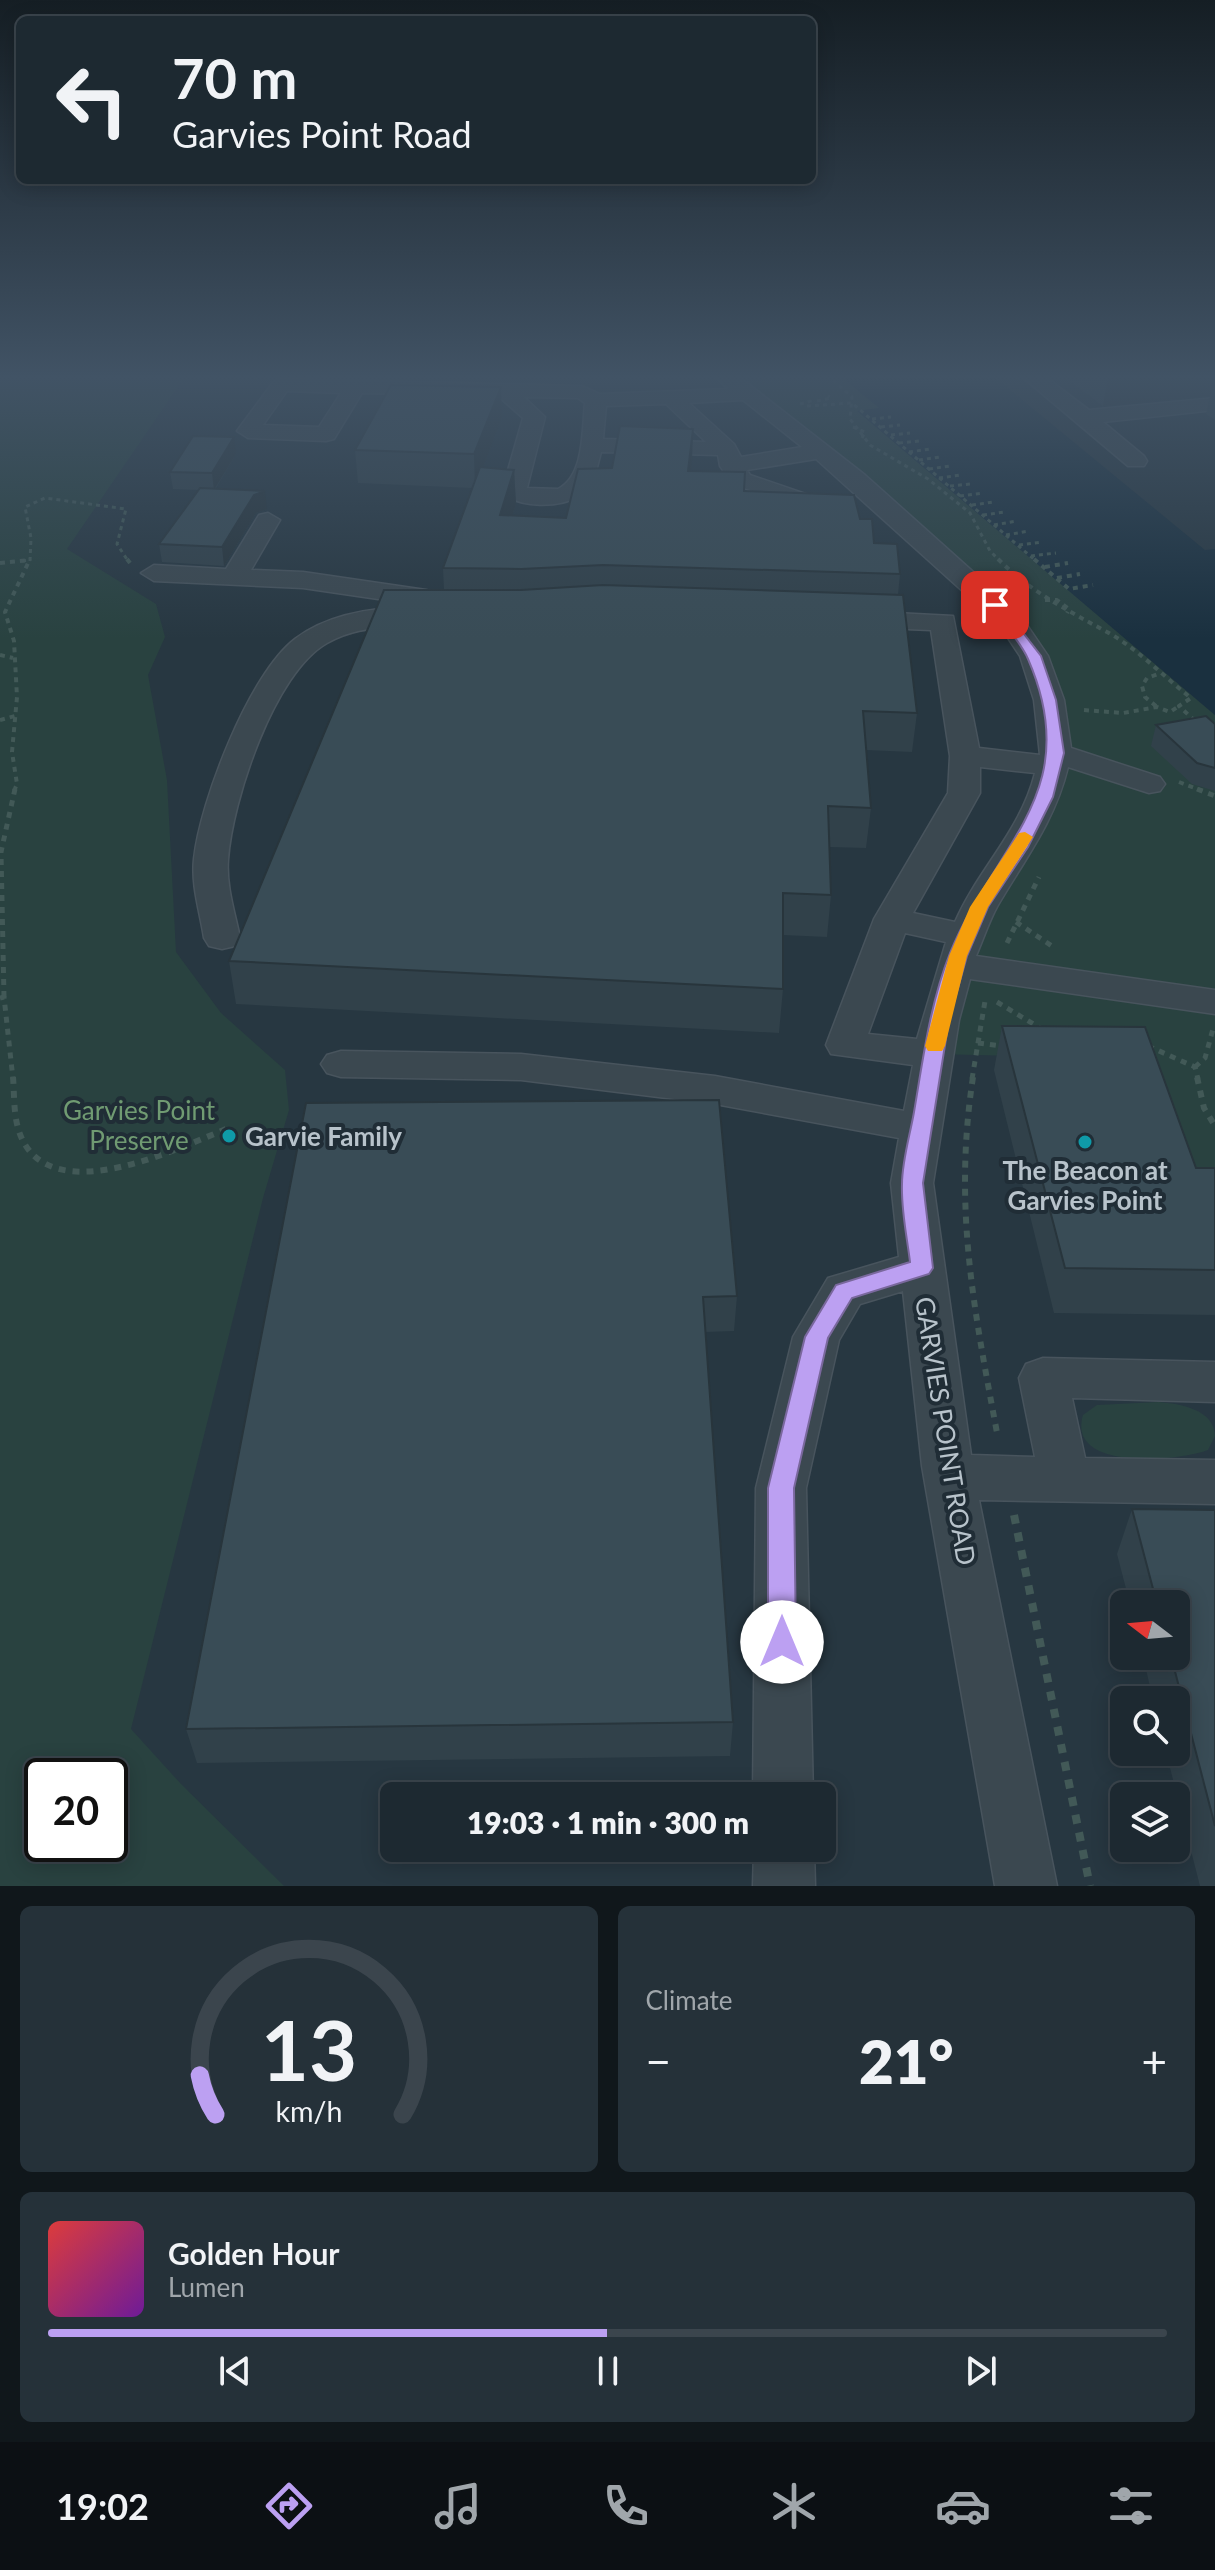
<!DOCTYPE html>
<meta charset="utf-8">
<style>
:root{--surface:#1d2931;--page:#253139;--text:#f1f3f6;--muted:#a0a6ab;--line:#3b454d;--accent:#bca0f2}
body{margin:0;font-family:Lato,sans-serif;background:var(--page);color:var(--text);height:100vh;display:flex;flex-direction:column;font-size:30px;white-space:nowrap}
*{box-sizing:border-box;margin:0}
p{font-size:26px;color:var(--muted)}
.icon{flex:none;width:44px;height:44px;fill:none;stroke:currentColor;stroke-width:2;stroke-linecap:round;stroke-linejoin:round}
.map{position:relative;height:1886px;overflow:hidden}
.panel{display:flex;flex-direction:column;gap:20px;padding:20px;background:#10171b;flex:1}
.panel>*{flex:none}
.top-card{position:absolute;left:16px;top:16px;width:800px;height:168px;border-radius:12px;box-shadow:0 4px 20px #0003,0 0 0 2px var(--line);background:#1d2931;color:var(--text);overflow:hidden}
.needle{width:52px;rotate:286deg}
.fabs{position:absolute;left:1110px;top:1590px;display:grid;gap:16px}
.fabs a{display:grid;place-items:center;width:80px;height:80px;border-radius:12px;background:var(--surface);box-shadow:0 4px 20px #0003,0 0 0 2px var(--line);font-size:40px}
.speed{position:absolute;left:24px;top:1758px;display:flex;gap:16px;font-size:40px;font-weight:700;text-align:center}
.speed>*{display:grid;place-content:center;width:104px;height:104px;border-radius:50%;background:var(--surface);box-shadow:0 4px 20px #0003,0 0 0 2px var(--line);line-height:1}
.speed .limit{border:4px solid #111;border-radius:12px;background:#fff;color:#111}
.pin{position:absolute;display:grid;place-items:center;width:68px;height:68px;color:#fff;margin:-34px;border-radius:16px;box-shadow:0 4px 12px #0006}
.me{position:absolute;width:88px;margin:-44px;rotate:0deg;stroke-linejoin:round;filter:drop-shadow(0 0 6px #0008)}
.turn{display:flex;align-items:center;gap:28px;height:168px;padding:0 24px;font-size:36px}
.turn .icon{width:104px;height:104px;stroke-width:2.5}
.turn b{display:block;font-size:56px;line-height:68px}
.big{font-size:60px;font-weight:800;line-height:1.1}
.panel .card{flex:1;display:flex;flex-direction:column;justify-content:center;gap:12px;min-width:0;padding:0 28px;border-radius:12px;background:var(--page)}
.panel .dial{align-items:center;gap:0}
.dial svg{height:208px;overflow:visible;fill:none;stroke:var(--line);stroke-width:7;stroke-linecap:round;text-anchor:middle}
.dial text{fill:var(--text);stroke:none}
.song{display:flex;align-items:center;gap:24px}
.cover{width:96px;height:96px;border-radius:12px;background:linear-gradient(135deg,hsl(0 70% 55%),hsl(280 70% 35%))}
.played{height:8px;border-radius:4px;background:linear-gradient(90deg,var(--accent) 50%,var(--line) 50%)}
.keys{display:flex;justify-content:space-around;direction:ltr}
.heat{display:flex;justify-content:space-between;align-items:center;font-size:44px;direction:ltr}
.panel .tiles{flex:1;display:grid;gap:20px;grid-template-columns:1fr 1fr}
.card:last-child{grid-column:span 2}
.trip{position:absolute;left:380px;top:1782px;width:456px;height:80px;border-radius:12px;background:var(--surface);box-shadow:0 4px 20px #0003,0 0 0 2px var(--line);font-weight:800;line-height:80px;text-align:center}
.tabs{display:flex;height:128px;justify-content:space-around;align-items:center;background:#0c1014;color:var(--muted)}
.tabs .icon{width:56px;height:56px}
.tabs .selected{color:var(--accent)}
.tabs b{font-size:36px;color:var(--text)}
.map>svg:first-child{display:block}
</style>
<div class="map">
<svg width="1215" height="1886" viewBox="0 0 1215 1886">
<rect width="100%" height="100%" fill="#273741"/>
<!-- green -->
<g fill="#294240" fill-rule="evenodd">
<path d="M186 375 67 549 156 604 165 637 148 675 167 780 176 952 221 1013 285 1070 289 1110 263 1198 131 1729 181 1784 284 1886H0V378ZM110 1776V1844H42V1776Z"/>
<polygon points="730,375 839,375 880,408 858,411 1215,715 1215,1198 1195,1198 1140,1059 933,1054 1053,753 1010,624"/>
<path d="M1159 1402C1180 1404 1214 1409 1215 1436L1208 1450C1179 1461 1066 1472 1083 1415L1097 1405Z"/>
</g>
<!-- water -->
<polygon fill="#1a303f" points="839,375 992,375 1205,550 1215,549 1215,715 857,411 879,408"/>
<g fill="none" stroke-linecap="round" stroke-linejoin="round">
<defs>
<g id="minor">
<path d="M714 375H737L756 390 865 475 1018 612 1048 656 1064 700 1071 748 1160 777 1165 784 1160 791 1149 793 1068 767C1055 821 1025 859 998 905 989 921 983 940 976 956L1215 990V1014L970 979 959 1020 933 1183 971 1455 1035 1457 1019 1378 1026 1364 1043 1358 1215 1362V1402L1072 1398 1085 1458 1215 1460V1504L979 1500 1057 1886H995L922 1466 903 1291 860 1304 839 1340 806 1488 813 1796H753L756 1488 793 1337 828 1278 899 1257 891 1183 899 1138 715 1104 521 1080 341 1077 327 1073 321 1064 327 1055 341 1051 521 1054 715 1076 904 1111 913 1065 831 1054 826 1045 874 919 948 793 950 756 931 630 857 627 847 625 843 619 847 613 857 611 953 616 979 748 1040 755 1034 700 1020 656 998 623 816 459 747 470 750 475 826 501 830 506 818 513 732 484 720 466 718 455 601 452 594 479 581 496C561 507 518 510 502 491L523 418 498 396 362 393 334 439 326 441 248 438 237 431 274 381 281 379 582 386 600 394 728 389ZM287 391 341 393 319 427 263 425ZM524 397 578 398 585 403C582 428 585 476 558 489L527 488 545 417ZM743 400 802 447 741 457 734 444 689 403ZM666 404 706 442 603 439 606 406ZM980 767 1035 773C1020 832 978 869 955 922L913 913 980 793ZM905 933 946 942 917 1039 868 1034Z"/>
<polygon points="1020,375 1043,375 1089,410 1215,398 1215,410 1103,422 1144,456 1147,461 1144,466 1128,466"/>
<polygon points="268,513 280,520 251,570 303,572 426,590 435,592 439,598 435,604 426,606 303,588 154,581 141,573 154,565 226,569 259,515"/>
<path d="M418 607 428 609 431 615 428 621C393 629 360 624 327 643 274 673 232 801 228 860 226 886 235 913 240 938L235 946 222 949 209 946 204 938C200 912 191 885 194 859 200 802 249 674 295 639 329 613 377 607 418 607Z"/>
<polygon points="754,1848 814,1848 815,1886 753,1886"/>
</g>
</defs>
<!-- minor casing -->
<use href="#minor" stroke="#48545d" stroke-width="3"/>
<!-- path-far4 -->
<g stroke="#425957" stroke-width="3" stroke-dasharray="4 4" stroke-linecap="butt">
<polyline points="827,375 852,397 850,419 870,445 928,479 970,513 990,551 1000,561"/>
<polyline points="817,401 831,398 828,396"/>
<polyline points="800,404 815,400"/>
<polyline points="807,406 852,403 1036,561"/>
<polyline points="872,419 891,417"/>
<polyline points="853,427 865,432 862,438"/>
<polyline points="881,427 900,425"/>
<polyline points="891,435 910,433"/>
<polyline points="899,443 920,441"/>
<polyline points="909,452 930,449"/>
<polyline points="919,460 940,457"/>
<polyline points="929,469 950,466"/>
<polyline points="939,478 961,475"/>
<polyline points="950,486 971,484"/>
<polyline points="960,496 983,493"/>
<polyline points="972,505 994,502"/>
<polyline points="983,515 1005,512"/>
<polyline points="994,525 1017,521"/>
<polyline points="1006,535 1029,531"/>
<polyline points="1019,545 1042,542"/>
<polyline points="1031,556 1056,553"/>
<polyline points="22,561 30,560"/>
<polyline points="30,561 31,538 25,507 45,498 126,509 117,544 128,561"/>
</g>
<!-- path-far3 -->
<g stroke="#425957" stroke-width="4" stroke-dasharray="5 5" stroke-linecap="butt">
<polyline points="127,559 130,563"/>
<path d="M998 559C1031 592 1067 610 1107 632 1137 648 1164 677 1191 698L1179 706 1196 722"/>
<polyline points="1034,559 1069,589 1093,585"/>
<polyline points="0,563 30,560"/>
<polyline points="1045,567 1068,563"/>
<polyline points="1057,578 1080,574"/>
<polyline points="1045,600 1057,600 1069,609 1067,613"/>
<polyline points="0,655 13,658"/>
<polyline points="1156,706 1145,697 1142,686 1147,678 1161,673"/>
<polyline points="1084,710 1123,713 1157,707 1170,712 1179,706"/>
<polyline points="0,720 15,716"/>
<polyline points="1179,782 1203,791"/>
<polyline points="14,791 17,784 12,752 17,697 14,641 5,612 30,559"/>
</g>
<!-- path-far2 -->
<g stroke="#425957" stroke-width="5" stroke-dasharray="6 6" stroke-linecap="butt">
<polyline points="1197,789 1215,796"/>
<polyline points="1016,922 1052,946"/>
<polyline points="1007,943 1039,877"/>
<polyline points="4,997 1,852 15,789"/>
<polyline points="0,998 4,997 13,1079"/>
<polyline points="997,1002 1040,1028"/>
<polyline points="978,1043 1001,1046"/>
<polyline points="1148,1046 1195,1067 1198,1079"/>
<polyline points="1195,1067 1205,1058 1213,1029"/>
<polyline points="972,1079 985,1001"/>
</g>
<!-- path-far1 -->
<g stroke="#425957" stroke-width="6" stroke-dasharray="7 7" stroke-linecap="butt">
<path d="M13 1077C15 1101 12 1127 28 1149 68 1202 179 1148 226 1129"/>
<path d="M973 1077C953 1208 974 1310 998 1438"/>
<polyline points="1197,1077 1204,1108 1215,1126"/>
</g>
<!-- path -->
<polyline stroke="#425957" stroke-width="8" stroke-dasharray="9 9" stroke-linecap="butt" points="1014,1515 1090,1886"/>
<!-- minor -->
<use href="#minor" fill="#3b4850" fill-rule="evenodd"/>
</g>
<!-- wall -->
<g fill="#31414a">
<polygon points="1062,375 1215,375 1215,420 1206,414 1210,396 1103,406"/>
<polygon points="502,418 483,467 514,470 516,504 512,516 566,518 612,468 693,429 690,471 744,491 860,519 874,543 900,574 898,595 917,713 912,752 866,750 871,808 866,848 830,847 831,895 827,937 783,935 783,989 779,1033 236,1004 229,961 444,590 443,568 472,488 358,483 355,450"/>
<polygon points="236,454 216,488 267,509 256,513 224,566 162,562 159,544 198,490 173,489 170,472"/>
<polygon points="1215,724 1215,791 1192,784 1151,746 1156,725"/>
<polygon points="1002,1026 1196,1168 1215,1168 1215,1315 1054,1313 994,1070"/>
<polygon points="306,1103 737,1296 734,1331 705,1332 733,1722 730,1756 197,1763 186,1729"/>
<polygon points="1132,1509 1215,1510 1215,1886 1200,1886 1166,1752 1176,1752 1176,1700 1153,1700 1143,1656 1176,1656 1176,1604 1130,1604 1117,1554"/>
</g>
<!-- shaded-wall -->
<g fill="#28353c">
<polygon points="1133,375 1215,375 1215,387 1212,386 1210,396 1103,406 1108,377"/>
<polygon points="501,387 502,418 475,488 474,454"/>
<polygon points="693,429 692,461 687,504 688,471"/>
<polygon points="234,437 236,454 214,490 212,473"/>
<polygon points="514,470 516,504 501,550 500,515"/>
<polygon points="265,491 267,509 256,513 224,566 222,547 254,495"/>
</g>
<!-- building -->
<g fill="#394c56" stroke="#28353c" stroke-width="2">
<polygon points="1105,375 1133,375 1108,377"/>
<polygon points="391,385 501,387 474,454 355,450"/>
<polygon points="620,426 693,429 688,471 745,472 744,491 854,495 860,519 872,519 874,543 897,544 900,574 603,565 521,569 443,568 480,467 514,470 500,515 566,518 578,469 612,468"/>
<polygon points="193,436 234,437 212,473 170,472"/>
<polygon points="200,488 265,491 254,495 222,547 159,544"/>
<polygon points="603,585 903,595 917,713 863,711 871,808 828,806 831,895 783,893 783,989 229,961 384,590 521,590"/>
<polygon points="1206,716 1215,724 1215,768 1197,763 1156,725"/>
<polygon points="1002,1026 1145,1027 1196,1168 1215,1168 1215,1270 1065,1268"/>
<polygon points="719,1100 737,1296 703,1297 733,1722 186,1729 306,1103"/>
<polygon points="1132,1509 1215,1510 1215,1826 1171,1656 1176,1656 1176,1604 1157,1604"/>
</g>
<!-- sky -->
<linearGradient id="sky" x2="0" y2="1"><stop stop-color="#151e24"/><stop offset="0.59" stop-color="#415365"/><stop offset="1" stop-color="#415365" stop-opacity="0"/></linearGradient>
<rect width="1215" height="639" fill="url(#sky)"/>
<!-- route -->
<path fill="#bca0f2" stroke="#7a689d" stroke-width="2" d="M995 601 1000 603 1041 656 1056 700 1064 753 1053 797 1028 847 988 907 967 956 949 1020 923 1183 933 1268 929 1274 852 1298 828 1338 794 1488 796 1642 792 1651 782 1655 772 1651 768 1642V1488L805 1337 836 1285 910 1262C907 1237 901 1210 902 1184 902 1161 910 1135 914 1112 923 1059 930 1003 950 953 995 843 1086 792 1028 659 1020 640 1001 622 989 605Z"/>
<!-- slow -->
<polygon fill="#f59e0b" points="1025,832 1033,837 988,907 967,956 945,1046 942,1051 928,1051 925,1046 949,956 970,907 1019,833"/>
<!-- markers -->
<g fill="#0f9aa8" stroke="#202d36" stroke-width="3">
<circle cx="229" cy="1136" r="8"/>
<circle cx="1085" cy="1142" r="8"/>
</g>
<g text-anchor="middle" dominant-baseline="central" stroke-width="8" stroke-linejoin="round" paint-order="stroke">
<!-- park labels -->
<g font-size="26" fill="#709b72" stroke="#202d36">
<text x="139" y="1110">Garvies Point<tspan x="139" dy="30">Preserve</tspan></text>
</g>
<!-- poi labels -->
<g font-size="26" font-weight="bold" fill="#b8c3cb" stroke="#202d36" text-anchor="start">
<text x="245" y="1136">Garvie Family</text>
<text x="1085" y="1170" text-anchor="middle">The Beacon at<tspan x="1085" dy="30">Garvies Point</tspan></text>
</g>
<!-- street labels -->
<g font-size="26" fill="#b8c3cb" stroke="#202d36">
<text transform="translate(946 1431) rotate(81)">GARVIES POINT ROAD</text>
</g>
</g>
</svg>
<div class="fabs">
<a><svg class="needle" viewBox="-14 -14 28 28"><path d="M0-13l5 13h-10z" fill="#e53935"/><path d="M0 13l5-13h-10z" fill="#a0a6ab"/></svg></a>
<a><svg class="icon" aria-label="search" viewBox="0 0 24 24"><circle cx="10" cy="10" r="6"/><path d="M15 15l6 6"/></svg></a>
<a><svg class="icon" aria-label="layers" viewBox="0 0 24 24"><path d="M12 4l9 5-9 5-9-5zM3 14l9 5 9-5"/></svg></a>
</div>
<div class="speed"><div class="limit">20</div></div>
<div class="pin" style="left:995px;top:605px;background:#d93025"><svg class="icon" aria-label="arrive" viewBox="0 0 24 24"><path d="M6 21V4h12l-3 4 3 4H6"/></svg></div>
<svg class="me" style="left:782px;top:1642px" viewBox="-20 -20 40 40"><circle r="19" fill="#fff"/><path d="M0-13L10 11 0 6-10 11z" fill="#bca0f2"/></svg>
<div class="trip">19:03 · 1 min · 300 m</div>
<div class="top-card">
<div class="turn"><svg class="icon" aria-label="left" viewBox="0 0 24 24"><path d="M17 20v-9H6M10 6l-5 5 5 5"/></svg><div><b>70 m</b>Garvies Point Road</div></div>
</div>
</div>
<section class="panel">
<div class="tiles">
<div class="card dial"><svg viewBox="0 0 100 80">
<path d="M14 69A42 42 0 1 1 86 69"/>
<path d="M14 69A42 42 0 0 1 8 54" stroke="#bca0f2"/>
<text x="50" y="56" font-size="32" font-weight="700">13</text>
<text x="50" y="72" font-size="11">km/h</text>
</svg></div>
<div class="card"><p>Climate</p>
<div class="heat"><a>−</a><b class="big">21°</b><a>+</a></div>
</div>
<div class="card">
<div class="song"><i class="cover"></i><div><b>Golden Hour</b><p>Lumen</p></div></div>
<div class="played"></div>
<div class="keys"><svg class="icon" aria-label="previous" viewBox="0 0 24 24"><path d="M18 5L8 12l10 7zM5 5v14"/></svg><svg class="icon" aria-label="pause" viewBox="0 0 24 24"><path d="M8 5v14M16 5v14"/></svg><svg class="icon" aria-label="next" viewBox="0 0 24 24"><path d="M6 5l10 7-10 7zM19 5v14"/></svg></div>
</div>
</div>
</section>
<nav class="tabs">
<b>19:02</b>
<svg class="icon selected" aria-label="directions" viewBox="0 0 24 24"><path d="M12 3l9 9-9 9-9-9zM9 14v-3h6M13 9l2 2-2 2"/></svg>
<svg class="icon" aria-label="music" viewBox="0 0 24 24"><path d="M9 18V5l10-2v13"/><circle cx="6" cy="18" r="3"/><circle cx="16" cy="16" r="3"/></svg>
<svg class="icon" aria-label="phone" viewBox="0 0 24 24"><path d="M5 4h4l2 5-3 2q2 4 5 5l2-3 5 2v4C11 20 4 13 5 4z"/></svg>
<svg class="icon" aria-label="climate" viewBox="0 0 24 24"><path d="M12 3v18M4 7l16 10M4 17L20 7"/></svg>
<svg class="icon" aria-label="car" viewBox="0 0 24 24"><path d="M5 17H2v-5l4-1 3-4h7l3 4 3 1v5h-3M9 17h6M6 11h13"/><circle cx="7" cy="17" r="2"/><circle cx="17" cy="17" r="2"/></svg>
<svg class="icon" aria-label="filters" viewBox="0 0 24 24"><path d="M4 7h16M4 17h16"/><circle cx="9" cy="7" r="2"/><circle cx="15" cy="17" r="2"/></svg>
</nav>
